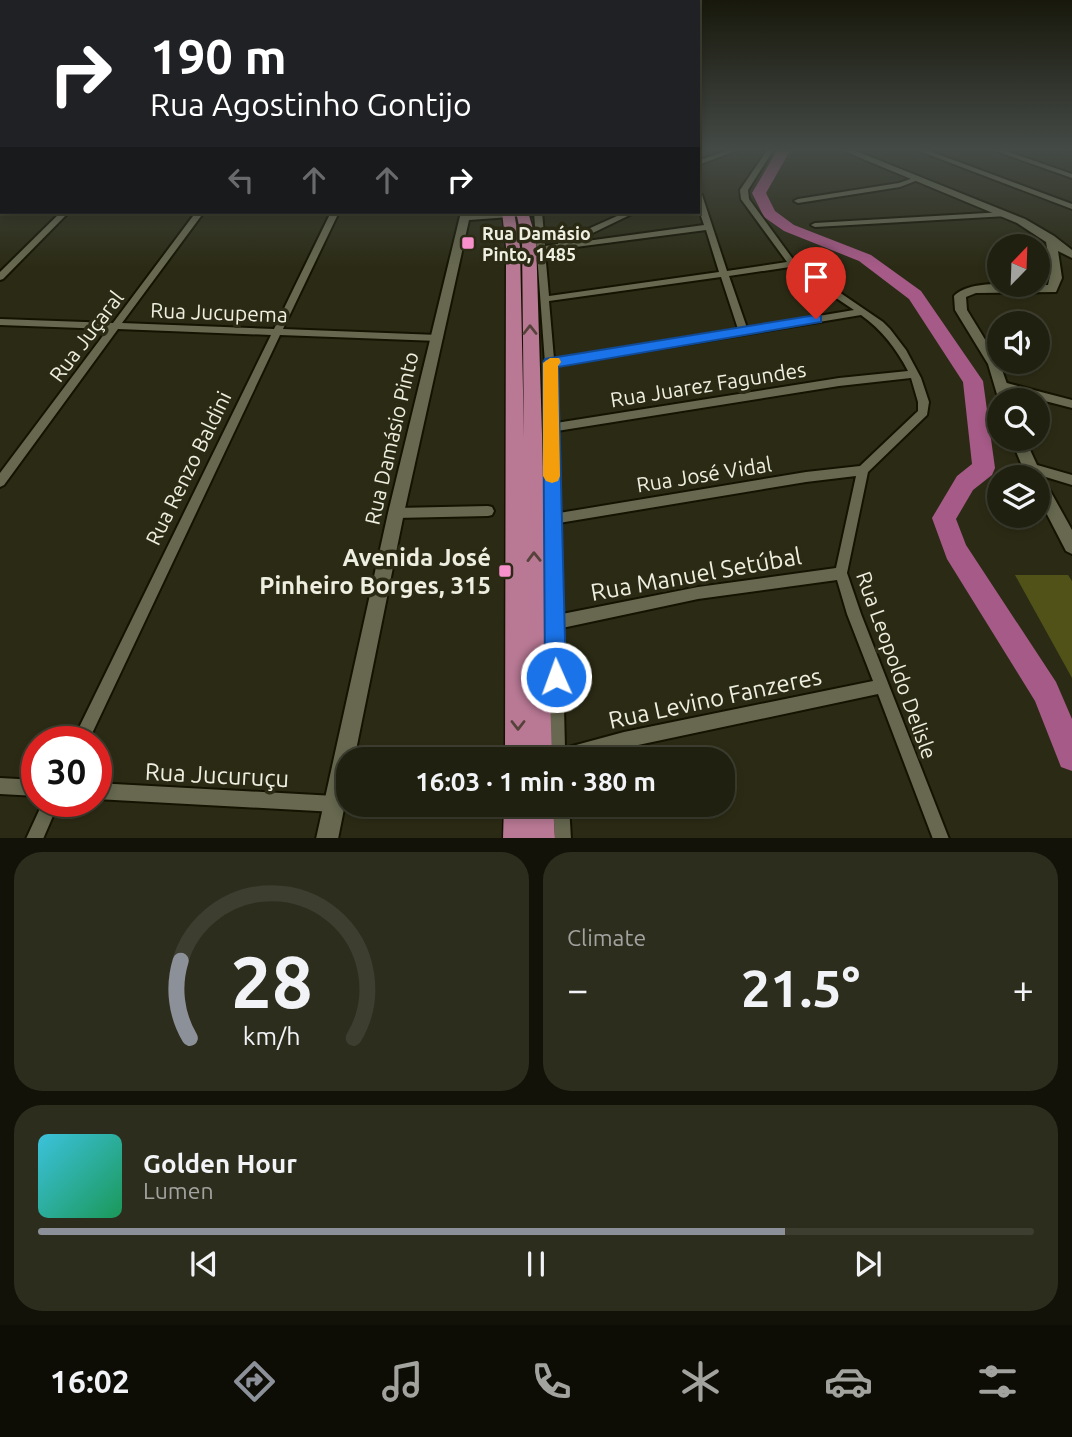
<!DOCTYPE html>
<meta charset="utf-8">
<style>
:root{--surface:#202010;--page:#2d2d1e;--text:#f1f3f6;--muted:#a2a39f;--line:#3d3e30;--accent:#8c9099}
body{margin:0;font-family:Ubuntu,sans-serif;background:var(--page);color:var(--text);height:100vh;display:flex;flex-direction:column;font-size:26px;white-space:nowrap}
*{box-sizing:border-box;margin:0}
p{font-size:23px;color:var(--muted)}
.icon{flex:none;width:38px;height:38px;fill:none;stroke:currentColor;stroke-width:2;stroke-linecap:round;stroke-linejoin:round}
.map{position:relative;height:838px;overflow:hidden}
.panel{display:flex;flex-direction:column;gap:14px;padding:14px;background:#121209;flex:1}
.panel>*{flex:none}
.top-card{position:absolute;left:0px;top:0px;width:700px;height:214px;box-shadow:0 4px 10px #0003,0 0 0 2px var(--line);background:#202124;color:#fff;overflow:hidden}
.needle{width:46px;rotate:23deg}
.fabs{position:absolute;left:987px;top:234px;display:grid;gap:14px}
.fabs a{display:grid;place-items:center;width:63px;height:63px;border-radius:50%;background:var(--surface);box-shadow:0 4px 10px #0003,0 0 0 2px var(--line);font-size:35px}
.speed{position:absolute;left:21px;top:726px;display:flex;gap:14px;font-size:35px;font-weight:700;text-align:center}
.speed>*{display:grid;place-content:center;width:91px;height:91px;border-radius:50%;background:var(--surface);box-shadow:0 4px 10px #0003,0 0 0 2px var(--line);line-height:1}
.speed .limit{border:10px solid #d22;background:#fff;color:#111}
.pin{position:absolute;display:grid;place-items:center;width:60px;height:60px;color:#fff;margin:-72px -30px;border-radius:50% 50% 50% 0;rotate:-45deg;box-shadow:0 0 7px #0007}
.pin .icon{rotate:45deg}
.me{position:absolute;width:77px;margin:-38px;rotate:358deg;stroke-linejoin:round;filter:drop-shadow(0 0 5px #0008)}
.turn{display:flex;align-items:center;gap:24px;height:147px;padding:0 35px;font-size:32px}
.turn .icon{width:91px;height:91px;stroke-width:2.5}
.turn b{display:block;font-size:49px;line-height:60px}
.lanes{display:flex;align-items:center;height:66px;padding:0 35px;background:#0003;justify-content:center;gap:35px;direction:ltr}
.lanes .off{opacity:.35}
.big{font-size:52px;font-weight:700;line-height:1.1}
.panel .card{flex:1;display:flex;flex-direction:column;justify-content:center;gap:10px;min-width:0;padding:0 24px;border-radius:28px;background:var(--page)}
.panel .dial{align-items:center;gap:0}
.dial svg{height:182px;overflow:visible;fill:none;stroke:var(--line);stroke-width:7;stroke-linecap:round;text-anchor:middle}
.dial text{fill:var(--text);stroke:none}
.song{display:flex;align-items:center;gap:21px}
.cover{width:84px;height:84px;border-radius:10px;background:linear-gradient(135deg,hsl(190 70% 55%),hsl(150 70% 35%))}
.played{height:7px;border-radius:4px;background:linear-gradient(90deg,var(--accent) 75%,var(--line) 75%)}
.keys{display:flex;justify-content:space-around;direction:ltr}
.heat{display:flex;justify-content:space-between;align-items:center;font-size:38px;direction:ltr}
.panel .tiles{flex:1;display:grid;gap:14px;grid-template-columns:1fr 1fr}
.card:last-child{grid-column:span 2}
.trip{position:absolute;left:336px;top:747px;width:399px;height:70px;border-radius:28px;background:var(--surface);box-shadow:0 4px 10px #0003,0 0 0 2px var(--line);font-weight:700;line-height:70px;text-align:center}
.tabs{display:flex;height:112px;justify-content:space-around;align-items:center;background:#0d0d06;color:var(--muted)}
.tabs .icon{width:49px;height:49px}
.tabs .selected{color:var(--accent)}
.tabs b{font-size:32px;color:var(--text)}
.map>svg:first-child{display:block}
</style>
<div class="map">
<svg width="1072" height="839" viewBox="0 0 1072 839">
<rect width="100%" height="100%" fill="#2b2b15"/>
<!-- green -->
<polygon fill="#515217" points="1015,575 1068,575 1072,581 1072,678"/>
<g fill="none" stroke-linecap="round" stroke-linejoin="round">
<!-- river -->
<polygon fill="#a65a87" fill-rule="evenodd" points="778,149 791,149 766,193 775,211 794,225 871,255 921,291 983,381 995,468 992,475 973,490 956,519 966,545 1056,682 1072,719 1072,771 1061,767 1035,701 947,559 932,518 957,476 972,464 963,382 909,299 859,261 784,231 764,217 752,193"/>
<defs>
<g id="minor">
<polygon points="731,149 741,149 698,165 698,161"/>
<path d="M768 149H774L748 190 749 199 795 262 883 322 890 329 906 350 921 378 929 402 927 415 868 472 847 573 861 614 949 839H933L878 694 624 748 581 760H550L549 631 543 629 541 624 543 619 548 617 545 363 534 212H542L545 246 558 244 559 242 626 212H636L572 243 704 225 698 207V193L702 195 727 271 787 262 741 199 740 190ZM706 230 719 272 549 296 545 251ZM790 267 854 310 747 328 729 276ZM721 277 738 329 554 359 549 301ZM861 315C882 330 896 348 908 371L839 378 556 423 555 366ZM911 378 918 402V411L860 466 806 472 559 513 557 431 839 386ZM856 476 836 568 698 587 562 614 559 523 806 482ZM837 580 847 614 873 681 624 732 565 748 562 628 698 599Z"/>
<polygon points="914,149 924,149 1072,204 1072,209"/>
<polygon points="990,149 1000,149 1072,174 1072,178"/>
<polygon points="1067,149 1072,149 1072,152"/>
<rect x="0" y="154" width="2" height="5"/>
<polygon points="916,177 920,179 918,180 900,187 798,203 794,201 798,199 899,183"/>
<polygon points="61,212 69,212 3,279 0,280 0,272"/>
<polygon points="196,212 204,212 122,323 274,329 331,212 339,212 283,329 438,335 443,338 438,341 280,335 88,742 72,742 271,335 118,329 4,485 0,487 0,473 108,329 0,325 0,319 113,323"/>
<polygon points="1004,212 1007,212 1007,216 815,227 811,225 815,223"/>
<polygon points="1003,382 1072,400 1072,408 999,389 998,386 999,383"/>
<polygon points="1030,463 1072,475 1072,485 1026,471 1024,468 1026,465"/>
<polygon points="488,506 492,507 494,511 492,515 488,516 396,518 392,517 390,513 392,509 396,508"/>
<polygon points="0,778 37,780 37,796 0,794"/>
<polygon points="96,783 335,796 341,798 343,804 341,810 335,812 96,799"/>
<polygon points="43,802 59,802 43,839 26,839"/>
<polygon points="553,805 569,805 571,839 555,839"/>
</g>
<g id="tertiary">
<path d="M839 149H851L1025 219 1054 236 1072 250V258L1058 251 1062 278 1056 292 976 293 966 297 967 310 1000 364 1013 401H999L988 364 955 310 954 296C970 278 1025 285 1048 285L1051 271 1046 242 1017 223Z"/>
<polygon points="461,212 544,212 539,215 469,220 404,513 354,760 348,760 348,789 338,839 316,839 388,513"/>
<polygon points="1011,439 1025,439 1043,478 1072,530 1072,554 1066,551 1038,497 1038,478 1027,478"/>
</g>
<g id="primary">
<polygon points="502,212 514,212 520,247 524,438 522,239 516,212 528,212 536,239 552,760 505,760 506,247"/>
<polygon points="504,805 553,805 555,839 503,839"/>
</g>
</defs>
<!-- minor casing -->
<use href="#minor" stroke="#141301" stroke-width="4"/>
<!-- tertiary casing -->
<use href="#tertiary" stroke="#141301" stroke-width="4"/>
<!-- primary casing -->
<use href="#primary" stroke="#141301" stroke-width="3"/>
<!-- minor -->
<use href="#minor" fill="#67684f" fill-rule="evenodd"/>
<!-- tertiary -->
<use href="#tertiary" fill="#67684f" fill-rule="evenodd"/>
<!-- primary -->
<use href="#primary" fill="#b97995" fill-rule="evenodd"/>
</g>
<!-- one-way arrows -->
<defs><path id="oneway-chevron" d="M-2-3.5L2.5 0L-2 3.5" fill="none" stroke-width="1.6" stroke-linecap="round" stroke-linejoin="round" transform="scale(1.75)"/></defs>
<g stroke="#56423b">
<use href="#oneway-chevron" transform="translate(530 330) rotate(-90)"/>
<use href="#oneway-chevron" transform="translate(534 557) rotate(-91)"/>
<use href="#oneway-chevron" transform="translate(518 725) rotate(90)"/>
</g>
<!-- sky -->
<linearGradient id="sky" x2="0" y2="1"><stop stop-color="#18180c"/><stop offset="0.56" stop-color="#444a46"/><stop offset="1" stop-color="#444a46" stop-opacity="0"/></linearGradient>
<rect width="1072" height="267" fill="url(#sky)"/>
<!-- route -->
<polygon fill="#1a73e8" stroke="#114b97" stroke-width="2" points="816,315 821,316 821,322 558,367 566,677 563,685 556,688 548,685 545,677 543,363 545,359"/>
<!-- slow -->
<polygon fill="#f59e0b" points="550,358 559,358 561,362 558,366 560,476 558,481 552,483 546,481 543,476 543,363"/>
<!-- markers -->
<g fill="#f890cc" stroke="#2b2b15" stroke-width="2.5">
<rect x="461" y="236" width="14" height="14" rx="3.5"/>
<rect x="498" y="564" width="14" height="14" rx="3.5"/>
</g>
<g text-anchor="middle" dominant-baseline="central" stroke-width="7" stroke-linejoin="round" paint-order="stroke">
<!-- far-poi labels -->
<g font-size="18" font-weight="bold" fill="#eeefe0" stroke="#2b2b15" text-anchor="start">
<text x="482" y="233">Rua Damásio<tspan x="482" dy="21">Pinto, 1485</tspan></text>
</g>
<!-- street labels -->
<g font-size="21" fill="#eeefe0" stroke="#2b2b15">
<text transform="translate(219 312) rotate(2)">Rua Jucupema</text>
<text transform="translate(86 336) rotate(-53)">Rua Juçaral</text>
<text transform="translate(708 384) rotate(-9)">Rua Juarez Fagundes</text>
<text transform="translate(391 438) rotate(-77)">Rua Damásio Pinto</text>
<text transform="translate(188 468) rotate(-64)">Rua Renzo Baldini</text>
<text transform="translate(704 474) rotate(-9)">Rua José Vidal</text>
<text transform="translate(897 665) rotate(70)">Rua Leopoldo Delisle</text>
</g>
<!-- near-poi labels -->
<g font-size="24" font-weight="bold" fill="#eeefe0" stroke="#2b2b15" text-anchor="end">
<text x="491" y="557">Avenida José<tspan x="491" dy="28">Pinheiro Borges, 315</tspan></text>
</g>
<!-- near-street labels -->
<g font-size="24" fill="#eeefe0" stroke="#2b2b15">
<text transform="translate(696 574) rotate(-10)">Rua Manuel Setúbal</text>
<text transform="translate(715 698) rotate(-12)">Rua Levino Fanzeres</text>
<text transform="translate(217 775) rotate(3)">Rua Jucuruçu</text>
</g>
</g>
</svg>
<div class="fabs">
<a><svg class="needle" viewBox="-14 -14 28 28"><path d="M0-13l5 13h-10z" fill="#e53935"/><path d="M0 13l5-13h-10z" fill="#a2a39f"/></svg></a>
<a><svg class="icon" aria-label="sound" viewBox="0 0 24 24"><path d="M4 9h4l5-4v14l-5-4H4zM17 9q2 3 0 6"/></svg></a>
<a><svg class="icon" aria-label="search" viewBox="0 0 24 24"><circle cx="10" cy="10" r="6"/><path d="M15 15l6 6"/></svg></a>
<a><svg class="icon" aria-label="layers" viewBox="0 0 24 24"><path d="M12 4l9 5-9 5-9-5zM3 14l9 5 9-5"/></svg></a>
</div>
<div class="speed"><div class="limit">30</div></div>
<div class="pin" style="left:816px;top:319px;background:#d93025"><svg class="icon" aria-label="arrive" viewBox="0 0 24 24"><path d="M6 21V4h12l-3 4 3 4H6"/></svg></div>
<svg class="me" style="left:556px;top:677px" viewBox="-20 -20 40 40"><circle r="17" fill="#1a73e8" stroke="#fff" stroke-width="3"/><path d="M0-11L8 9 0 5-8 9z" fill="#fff"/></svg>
<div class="trip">16:03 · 1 min · 380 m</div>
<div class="top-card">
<div class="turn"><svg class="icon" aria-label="right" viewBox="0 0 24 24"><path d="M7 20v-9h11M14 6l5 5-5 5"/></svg><div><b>190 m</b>Rua Agostinho Gontijo</div></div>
<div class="lanes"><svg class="icon off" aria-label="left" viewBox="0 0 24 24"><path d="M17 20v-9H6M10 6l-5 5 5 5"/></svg><svg class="icon off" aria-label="ahead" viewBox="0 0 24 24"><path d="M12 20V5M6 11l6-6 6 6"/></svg><svg class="icon off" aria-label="ahead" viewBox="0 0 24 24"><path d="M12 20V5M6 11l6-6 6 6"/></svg><svg class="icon" aria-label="right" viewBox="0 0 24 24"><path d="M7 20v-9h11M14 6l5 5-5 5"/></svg></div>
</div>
</div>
<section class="panel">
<div class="tiles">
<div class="card dial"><svg viewBox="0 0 100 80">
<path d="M14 69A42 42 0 1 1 86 69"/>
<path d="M14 69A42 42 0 0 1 10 35" stroke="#8c9099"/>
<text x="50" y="56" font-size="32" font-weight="700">28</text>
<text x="50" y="72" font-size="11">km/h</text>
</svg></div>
<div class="card"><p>Climate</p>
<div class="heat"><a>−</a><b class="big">21.5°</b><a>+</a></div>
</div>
<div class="card">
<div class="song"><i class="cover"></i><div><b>Golden Hour</b><p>Lumen</p></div></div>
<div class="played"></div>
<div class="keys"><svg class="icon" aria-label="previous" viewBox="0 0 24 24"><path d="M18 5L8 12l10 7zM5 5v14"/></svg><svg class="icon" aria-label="pause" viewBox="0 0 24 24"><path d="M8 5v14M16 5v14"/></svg><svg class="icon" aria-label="next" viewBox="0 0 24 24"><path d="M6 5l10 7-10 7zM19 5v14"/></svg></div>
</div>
</div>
</section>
<nav class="tabs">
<b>16:02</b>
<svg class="icon selected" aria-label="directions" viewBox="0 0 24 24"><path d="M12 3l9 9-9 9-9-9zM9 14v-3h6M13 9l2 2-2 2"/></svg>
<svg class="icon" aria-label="music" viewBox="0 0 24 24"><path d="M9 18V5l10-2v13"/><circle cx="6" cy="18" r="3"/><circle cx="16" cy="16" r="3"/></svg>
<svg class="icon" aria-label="phone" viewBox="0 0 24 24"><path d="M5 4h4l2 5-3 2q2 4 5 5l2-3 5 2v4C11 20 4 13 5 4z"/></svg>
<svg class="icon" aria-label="climate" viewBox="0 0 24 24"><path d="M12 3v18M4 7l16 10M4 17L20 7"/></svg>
<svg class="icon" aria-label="car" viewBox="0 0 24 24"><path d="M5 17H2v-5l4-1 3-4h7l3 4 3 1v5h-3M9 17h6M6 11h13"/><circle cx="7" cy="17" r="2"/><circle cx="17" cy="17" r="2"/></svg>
<svg class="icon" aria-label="filters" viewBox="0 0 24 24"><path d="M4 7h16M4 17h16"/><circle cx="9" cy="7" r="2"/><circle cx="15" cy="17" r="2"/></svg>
</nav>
